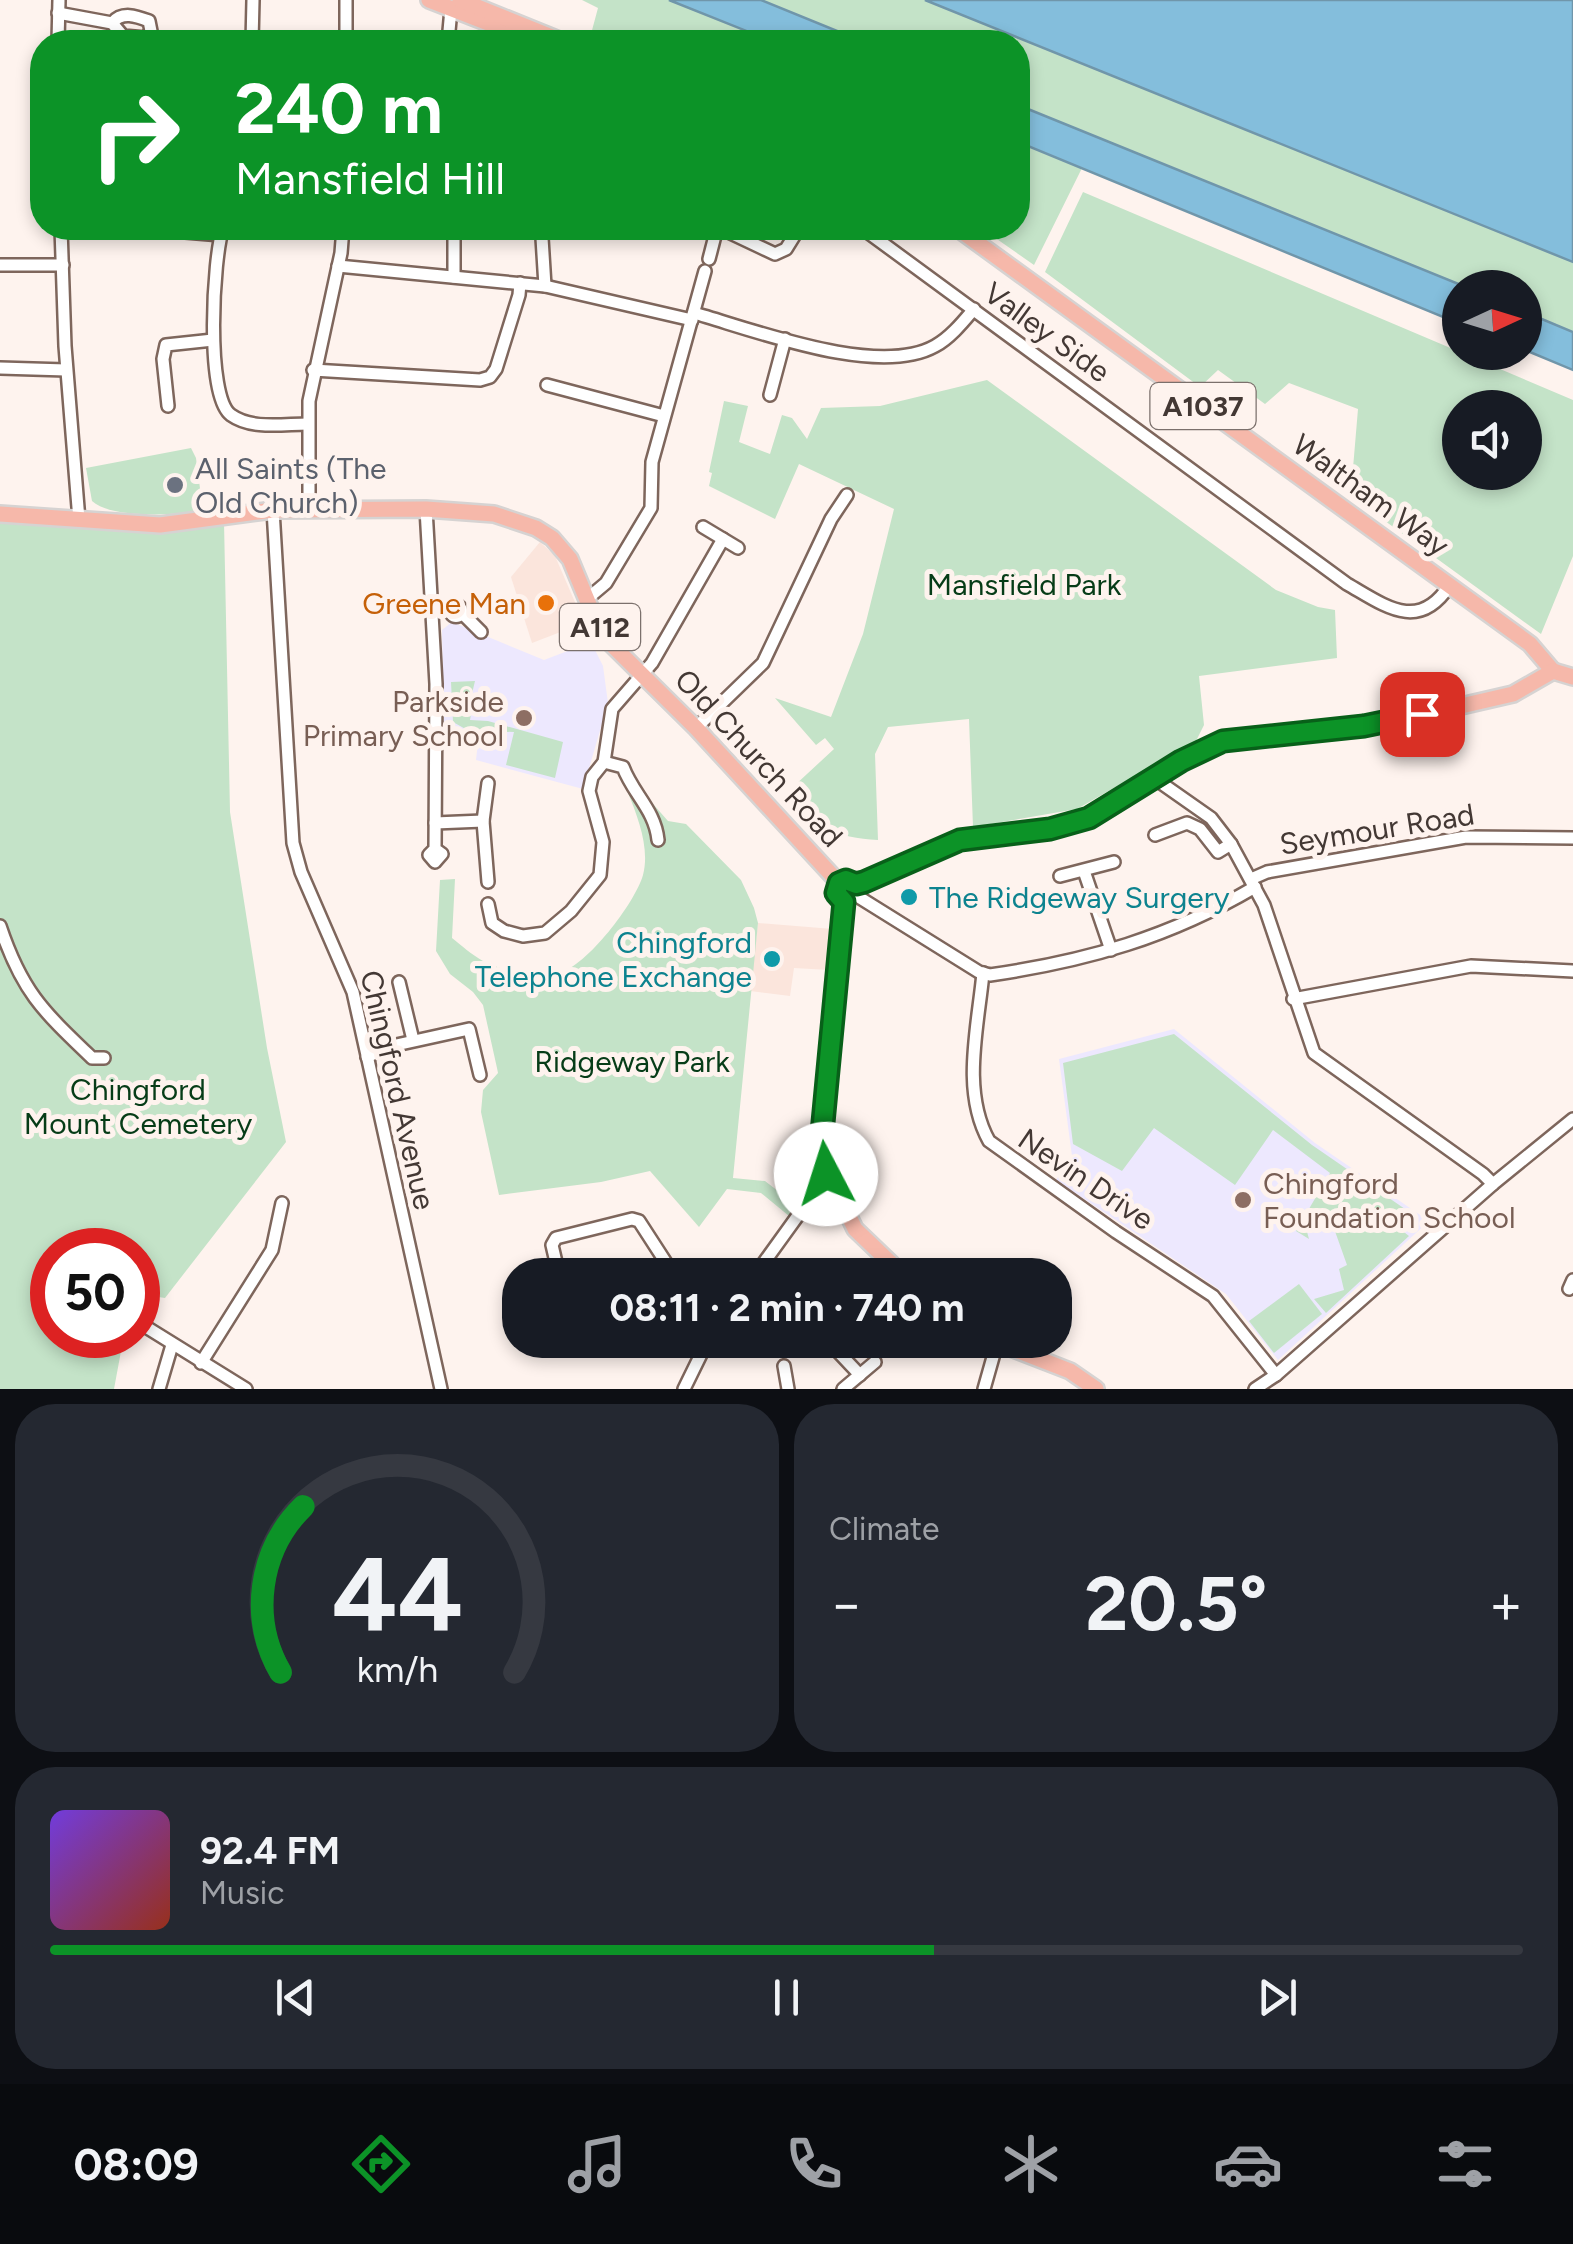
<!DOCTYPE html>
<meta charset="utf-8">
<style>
:root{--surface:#171b24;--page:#242831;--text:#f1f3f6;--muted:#9ea1a6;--line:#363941;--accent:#0c9327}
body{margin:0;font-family:Figtree,sans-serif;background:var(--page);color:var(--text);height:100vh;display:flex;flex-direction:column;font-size:38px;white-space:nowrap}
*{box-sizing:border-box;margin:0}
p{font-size:32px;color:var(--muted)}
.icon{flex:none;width:55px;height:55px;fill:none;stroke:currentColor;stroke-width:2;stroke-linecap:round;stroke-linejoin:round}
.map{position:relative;height:1389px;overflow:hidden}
.panel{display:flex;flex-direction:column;gap:15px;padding:15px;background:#0d0f14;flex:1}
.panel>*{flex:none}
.top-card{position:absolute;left:30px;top:30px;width:1000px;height:210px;border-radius:40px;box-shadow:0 5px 15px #0003;background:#0c9327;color:#fff;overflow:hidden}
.needle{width:65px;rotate:86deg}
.buttons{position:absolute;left:1442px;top:270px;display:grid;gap:20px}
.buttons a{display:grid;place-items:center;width:100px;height:100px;border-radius:50%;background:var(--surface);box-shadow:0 5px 15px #0003;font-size:50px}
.speed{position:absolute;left:30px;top:1228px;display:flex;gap:20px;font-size:50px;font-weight:700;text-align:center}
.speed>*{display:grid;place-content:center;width:130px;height:130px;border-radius:50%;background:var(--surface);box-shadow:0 5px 15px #0003;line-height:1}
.speed .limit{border:15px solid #d22;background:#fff;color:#111}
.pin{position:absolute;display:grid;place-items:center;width:85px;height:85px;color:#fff;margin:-42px;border-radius:20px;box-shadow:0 5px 15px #0006}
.me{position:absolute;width:110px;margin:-55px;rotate:355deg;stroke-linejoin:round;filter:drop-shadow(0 0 8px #0008)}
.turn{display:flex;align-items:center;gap:35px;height:210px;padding:0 40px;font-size:45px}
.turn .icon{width:130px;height:130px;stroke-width:2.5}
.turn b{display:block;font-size:70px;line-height:85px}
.big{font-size:75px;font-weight:700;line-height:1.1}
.panel .tile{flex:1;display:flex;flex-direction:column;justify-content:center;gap:15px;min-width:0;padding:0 35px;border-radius:40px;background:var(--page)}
.panel .dial{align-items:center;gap:0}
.dial svg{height:260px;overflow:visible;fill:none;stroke:var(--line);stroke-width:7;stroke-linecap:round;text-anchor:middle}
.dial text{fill:var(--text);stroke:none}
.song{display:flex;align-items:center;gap:30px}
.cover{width:120px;height:120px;border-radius:15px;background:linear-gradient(135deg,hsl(260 70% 55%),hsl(10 70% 35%))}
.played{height:10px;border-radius:5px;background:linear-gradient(90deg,var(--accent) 60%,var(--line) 60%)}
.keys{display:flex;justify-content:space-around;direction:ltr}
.heat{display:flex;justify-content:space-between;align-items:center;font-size:55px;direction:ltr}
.panel .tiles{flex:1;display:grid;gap:15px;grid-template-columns:1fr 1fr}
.tile:last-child{grid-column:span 2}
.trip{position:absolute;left:502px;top:1258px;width:570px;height:100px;border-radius:40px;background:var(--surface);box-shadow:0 5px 15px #0003;font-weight:700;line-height:100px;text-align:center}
.dock{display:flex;height:160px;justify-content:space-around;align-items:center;background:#090b0e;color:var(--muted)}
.dock .icon{width:70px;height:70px}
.dock .current{color:var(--accent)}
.dock b{font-size:45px;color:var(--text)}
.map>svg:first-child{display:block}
</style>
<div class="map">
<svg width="1573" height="1389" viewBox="0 0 1573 1389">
<rect width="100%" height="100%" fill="#fef3ee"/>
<!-- built -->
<g fill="#fbe5dc">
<polygon points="540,542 555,556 584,623 532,643 511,577"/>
<polygon points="758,923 833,929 829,970 794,968 790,996 750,991"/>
</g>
<!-- education -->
<g fill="#ede8fe">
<polygon points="452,622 544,660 591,642 603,666 608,703 583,789 476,760 478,742 444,734 442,630"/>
<polygon points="1174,1029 1315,1143 1429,1221 1278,1360 1226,1294 1056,1180 1072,1156 1059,1059"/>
</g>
<!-- green -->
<g fill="#c4e3c8" fill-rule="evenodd">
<polygon points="582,0 669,0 774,42 594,42 591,34 598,8"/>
<polygon points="761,0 925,0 1531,245 1573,262 1573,332 1525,312 1525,288 1466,287 1018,105 1018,42 864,42"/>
<polygon points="1018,142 1082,168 1034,265 981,228 1018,228"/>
<path d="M1083 192 1573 400V556L1541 634 1345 492 1352 480 1358 409 1289 383 1265 404 1218 370 1200 387 1045 272ZM1460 408H1525V472H1460Z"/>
<path d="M987 380 1276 590 1318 607 1335 610 1337 658 1199 676 1204 725 1196 741 1077 809 973 827 969 719 888 727 875 754 878 840C837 838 810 826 780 799L834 749 825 738 816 745 775 698 831 717 863 634 894 509 799 464 775 519 709 486 712 473 709 472 724 401 748 406 739 442 770 454 782 415 792 418 807 439 821 408 880 406Z"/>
<path d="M191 448 196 458 203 511C177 515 111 519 92 501L86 468Z"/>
<polygon points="224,522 230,812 267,1048 286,1142 165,1298 152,1296 138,1311 138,1250 52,1250 52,1335 124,1335 114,1389 0,1389 0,523 176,532"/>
<polygon points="475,681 469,706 472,708 470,720 488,721 563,742 555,778 506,765 514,732 469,731 453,722 451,682"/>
<path d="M639 788 668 821 686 824 741 880 754 908 758 923 733 1178 765 1181 796 1205 789 1216 761 1193 727 1189 699 1227 650 1171 601 1182 499 1195 481 1112 483 1090 498 1073 497 1068 483 1005 473 992 450 974 436 951 440 880 455 879 452 938C461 945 472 955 483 961 501 971 538 978 559 973 587 966 635 903 643 875 650 849 638 817 628 793Z"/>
<polygon points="1174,1034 1312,1145 1405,1209 1387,1221 1395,1232 1400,1229 1409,1236 1326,1313 1314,1299 1344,1290 1339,1269 1347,1265 1331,1220 1306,1228 1309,1239 1296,1231 1330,1173 1273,1130 1235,1185 1154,1128 1122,1171 1073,1144 1063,1063"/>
<polygon points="1299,1284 1322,1314 1274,1353 1249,1321"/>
</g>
<!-- water -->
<g fill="#84bedc" stroke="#7096aa" stroke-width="2.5">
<polygon points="669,0 761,0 864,42 774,42"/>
<polygon points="925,0 1573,0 1573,262"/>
<polygon points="1018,105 1466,287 1460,288 1460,324 1018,142"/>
<polygon points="1525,312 1573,332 1573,370 1525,350"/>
</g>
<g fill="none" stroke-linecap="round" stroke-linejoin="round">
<defs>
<g id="minor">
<path d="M58 13 112 23C122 11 136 16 149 21L151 31 146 38 123 36 112 23"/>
<polyline points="58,42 59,0"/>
<polyline points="252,42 253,0"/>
<polyline points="346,42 346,0"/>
<polyline points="448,42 451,9"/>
<polyline points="61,228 65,346 79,520"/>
<path d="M223 228C213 257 205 396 231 415 252 430 284 424 307 424"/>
<polyline points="454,228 454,277"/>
<polyline points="720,228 775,254 786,249 799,228"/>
<path d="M862 228 1347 584C1384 605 1418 633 1449 586"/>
<polyline points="161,230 221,235"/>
<polyline points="709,259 717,228"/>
<polyline points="0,265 63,265"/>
<polyline points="338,266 545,286 692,320"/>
<polyline points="545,286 542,238 545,228"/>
<path d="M694 313C754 330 878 378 935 346 950 338 963 322 974 309"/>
<polyline points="0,368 66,370"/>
<polyline points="313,370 480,380 490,377 496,369 519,295 520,283"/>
<polyline points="547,385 664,416"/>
<polyline points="770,395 785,339"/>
<polyline points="168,406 163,359 166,345 213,340"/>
<polyline points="309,509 309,401 341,253 343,228"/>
<polyline points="426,509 436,684 435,849 429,855 435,862 442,854 435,849"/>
<polyline points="273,510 293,843 301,872 353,992 441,1389"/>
<polyline points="703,527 738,548"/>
<polyline points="587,599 606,583 651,508 652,462 705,271"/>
<circle cx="456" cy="611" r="5.5"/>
<polyline points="462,613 481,632"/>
<polyline points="696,728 763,663 831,519 847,495"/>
<path d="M604 762 623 767C633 794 655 810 658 840"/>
<polyline points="1154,778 1211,818 1231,844 1264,905 1314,1053 1483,1174 1493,1184"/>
<polyline points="435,823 483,821"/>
<polyline points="1155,835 1187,823 1200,829 1218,852 1231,844"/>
<polyline points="1084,871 1111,950"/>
<polyline points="1060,876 1114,862"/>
<polyline points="1251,879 1267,872 1466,837 1573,838"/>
<polyline points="488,882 483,821 488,783"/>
<path d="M857 896 979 972 990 975C1087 961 1170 937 1255 887"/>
<polyline points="488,904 492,923 504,931 523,936 545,933 571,911 600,875 603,842 589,791 592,777 604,762 612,709 652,663 723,539"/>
<path d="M0 926C22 992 43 1011 92 1058H104"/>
<path d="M983 973C978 1027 961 1091 989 1141L1116 1232 1213 1296 1276 1375"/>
<polyline points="399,982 413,1040"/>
<polyline points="1293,999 1471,966 1573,971"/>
<polyline points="367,1057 387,1047 469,1029 480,1075"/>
<polyline points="559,1275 552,1245 556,1238 632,1219 639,1221 674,1275"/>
<polyline points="755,1275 799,1214 817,1180 827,1174"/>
<polyline points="1569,1289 1573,1280"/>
<polyline points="138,1322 246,1389"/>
<polyline points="827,1340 860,1375"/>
<polyline points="811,1344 815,1340"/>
<polyline points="201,1363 272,1250 282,1203"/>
<polyline points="784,1366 788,1389"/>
<polyline points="159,1389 172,1345"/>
<polyline points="684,1389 708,1340"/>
<polyline points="843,1389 875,1362"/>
<polyline points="984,1389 997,1343"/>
<polyline points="1255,1389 1276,1375 1493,1184 1573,1119"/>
</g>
<g id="major">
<polyline points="429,0 537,42"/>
<polyline points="460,0 564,42"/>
<polyline points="957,228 1530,644 1553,671"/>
<polyline points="0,514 160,525 273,510 426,509 494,514 536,528 552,538 570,559 595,619 610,643 696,728 839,883 836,893 844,902"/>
<polyline points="1553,671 1573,677"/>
<polyline points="856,884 960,840 1050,829 1089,818 1181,761 1223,741 1364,726 1422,715 1513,694 1553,671"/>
<polyline points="844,902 823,1108 823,1162 855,1229 903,1275"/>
<polyline points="990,1340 1070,1371 1096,1389"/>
</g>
</defs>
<!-- minor casing -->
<use href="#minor" stroke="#7e665c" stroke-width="16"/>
<!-- major casing -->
<use href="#major" stroke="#d6d3d2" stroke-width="20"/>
<!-- minor -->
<use href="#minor" stroke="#fff" stroke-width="11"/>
<!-- major -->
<use href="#major" stroke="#f6b8aa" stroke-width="15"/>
</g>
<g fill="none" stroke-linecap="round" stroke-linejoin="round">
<defs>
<polyline id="route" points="826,1174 822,1133 844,902 836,893 839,883 846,880 856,884 864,882 960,840 1050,829 1089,818 1181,761 1223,741 1364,726 1422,714"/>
</defs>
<!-- route casing -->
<use href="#route" stroke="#086019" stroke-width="25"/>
<!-- route -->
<use href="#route" stroke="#0c9327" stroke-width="18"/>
</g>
<!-- markers -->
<circle fill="#6b7280" stroke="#fef3ee" stroke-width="4" cx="175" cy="485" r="10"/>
<circle fill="#e8710a" stroke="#fef3ee" stroke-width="4" cx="546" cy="603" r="10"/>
<g fill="#8d6e63" stroke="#fef3ee" stroke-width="4">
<circle cx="524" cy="718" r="10"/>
<circle cx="1243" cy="1200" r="10"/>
</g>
<g fill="#0f9aa8" stroke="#fef3ee" stroke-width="4">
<circle cx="909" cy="897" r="10"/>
<circle cx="772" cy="959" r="10"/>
</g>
<g text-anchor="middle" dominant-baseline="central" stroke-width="10" stroke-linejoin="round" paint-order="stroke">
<!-- shield labels -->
<g fill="#fef3ee" stroke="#7b706c" stroke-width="2.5">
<rect x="1150.5" y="383" width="105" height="46" rx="8"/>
<rect x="560" y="604" width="80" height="46" rx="8"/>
</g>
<g font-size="28" font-weight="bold" fill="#433834">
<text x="1203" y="406">A1037</text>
<text x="600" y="627">A112</text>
</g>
<!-- street labels -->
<g font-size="30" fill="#433834" stroke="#fef3ee">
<text transform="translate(1047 332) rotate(36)">Valley Side</text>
<text transform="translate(1371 495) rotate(36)">Waltham Way</text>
<text transform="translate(759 758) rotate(47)">Old Church Road</text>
<text transform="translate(1377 829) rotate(-9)">Seymour Road</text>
<text transform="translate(398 1090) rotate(77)">Chingford Avenue</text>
<text transform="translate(1086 1179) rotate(34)">Nevin Drive</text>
</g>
<!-- worship labels -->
<g font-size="30" fill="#5b616d" stroke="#fef3ee" text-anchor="start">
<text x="195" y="468">All Saints (The<tspan x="195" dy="34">Old Church)</tspan></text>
</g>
<!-- park labels -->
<g font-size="30" fill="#063c17" stroke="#fef3ee">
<text x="1024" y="584">Mansfield Park</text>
<text x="632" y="1061">Ridgeway Park</text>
<text x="138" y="1089">Chingford<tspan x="138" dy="34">Mount Cemetery</tspan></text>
</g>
<!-- food labels -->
<g font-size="30" fill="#c56008" stroke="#fef3ee" text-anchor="end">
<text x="526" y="603">Greene Man</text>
</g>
<!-- education labels -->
<g font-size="30" fill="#785e54" stroke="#fef3ee" text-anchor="end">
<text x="504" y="701">Parkside<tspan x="504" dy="34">Primary School</tspan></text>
<text x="1263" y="1183" text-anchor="start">Chingford<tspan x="1263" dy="34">Foundation School</tspan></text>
</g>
<!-- culture labels -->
<g font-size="30" fill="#0d838f" stroke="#fef3ee" text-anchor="start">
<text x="929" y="897">The Ridgeway Surgery</text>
<text x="752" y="942" text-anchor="end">Chingford<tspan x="752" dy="34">Telephone Exchange</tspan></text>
</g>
</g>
</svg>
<div class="buttons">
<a><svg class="needle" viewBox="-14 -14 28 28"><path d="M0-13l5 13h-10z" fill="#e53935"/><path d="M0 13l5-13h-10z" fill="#9ea1a6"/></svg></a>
<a><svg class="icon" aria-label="sound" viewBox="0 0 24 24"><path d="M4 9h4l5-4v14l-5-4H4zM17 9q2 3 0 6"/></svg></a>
</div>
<div class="speed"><div class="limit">50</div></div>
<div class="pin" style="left:1422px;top:714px;background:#d93025"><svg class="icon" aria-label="arrive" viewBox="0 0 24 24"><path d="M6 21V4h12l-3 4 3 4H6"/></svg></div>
<svg class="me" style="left:826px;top:1174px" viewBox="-20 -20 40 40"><circle r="19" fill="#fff"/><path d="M0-13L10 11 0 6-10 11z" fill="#0c9327"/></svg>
<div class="trip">08:11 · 2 min · 740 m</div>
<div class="top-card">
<div class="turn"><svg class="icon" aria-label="right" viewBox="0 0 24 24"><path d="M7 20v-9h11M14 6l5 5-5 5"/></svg><div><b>240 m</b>Mansfield Hill</div></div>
</div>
</div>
<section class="panel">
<div class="tiles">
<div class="tile dial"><svg viewBox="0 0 100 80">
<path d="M14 69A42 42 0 1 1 86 69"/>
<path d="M14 69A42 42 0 0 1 21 18" stroke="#0c9327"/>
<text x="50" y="56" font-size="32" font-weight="700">44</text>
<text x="50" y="72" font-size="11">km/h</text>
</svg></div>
<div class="tile"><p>Climate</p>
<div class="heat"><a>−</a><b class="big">20.5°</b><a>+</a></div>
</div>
<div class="tile">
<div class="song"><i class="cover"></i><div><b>92.4 FM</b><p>Music</p></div></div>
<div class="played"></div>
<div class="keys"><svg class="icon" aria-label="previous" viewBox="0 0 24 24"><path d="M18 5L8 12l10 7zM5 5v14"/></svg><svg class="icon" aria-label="pause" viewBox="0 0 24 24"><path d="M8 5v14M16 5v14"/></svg><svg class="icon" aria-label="next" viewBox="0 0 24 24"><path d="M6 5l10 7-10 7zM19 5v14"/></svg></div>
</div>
</div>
</section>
<nav class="dock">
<b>08:09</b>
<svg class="icon current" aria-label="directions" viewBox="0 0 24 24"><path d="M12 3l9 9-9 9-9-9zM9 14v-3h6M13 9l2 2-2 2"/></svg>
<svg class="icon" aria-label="music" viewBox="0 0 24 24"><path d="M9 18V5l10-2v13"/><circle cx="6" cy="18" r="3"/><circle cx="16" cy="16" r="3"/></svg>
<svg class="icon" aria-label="phone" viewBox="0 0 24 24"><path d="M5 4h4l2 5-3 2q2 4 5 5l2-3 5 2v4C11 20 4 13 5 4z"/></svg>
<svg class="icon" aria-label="climate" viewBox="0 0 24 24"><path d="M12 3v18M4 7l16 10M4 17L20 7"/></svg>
<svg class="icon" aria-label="car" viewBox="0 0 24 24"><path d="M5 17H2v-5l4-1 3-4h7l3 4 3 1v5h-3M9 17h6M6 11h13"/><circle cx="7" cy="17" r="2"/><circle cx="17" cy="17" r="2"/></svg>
<svg class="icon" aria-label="filters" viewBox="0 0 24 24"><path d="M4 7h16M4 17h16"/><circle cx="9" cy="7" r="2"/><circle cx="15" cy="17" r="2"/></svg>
</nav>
